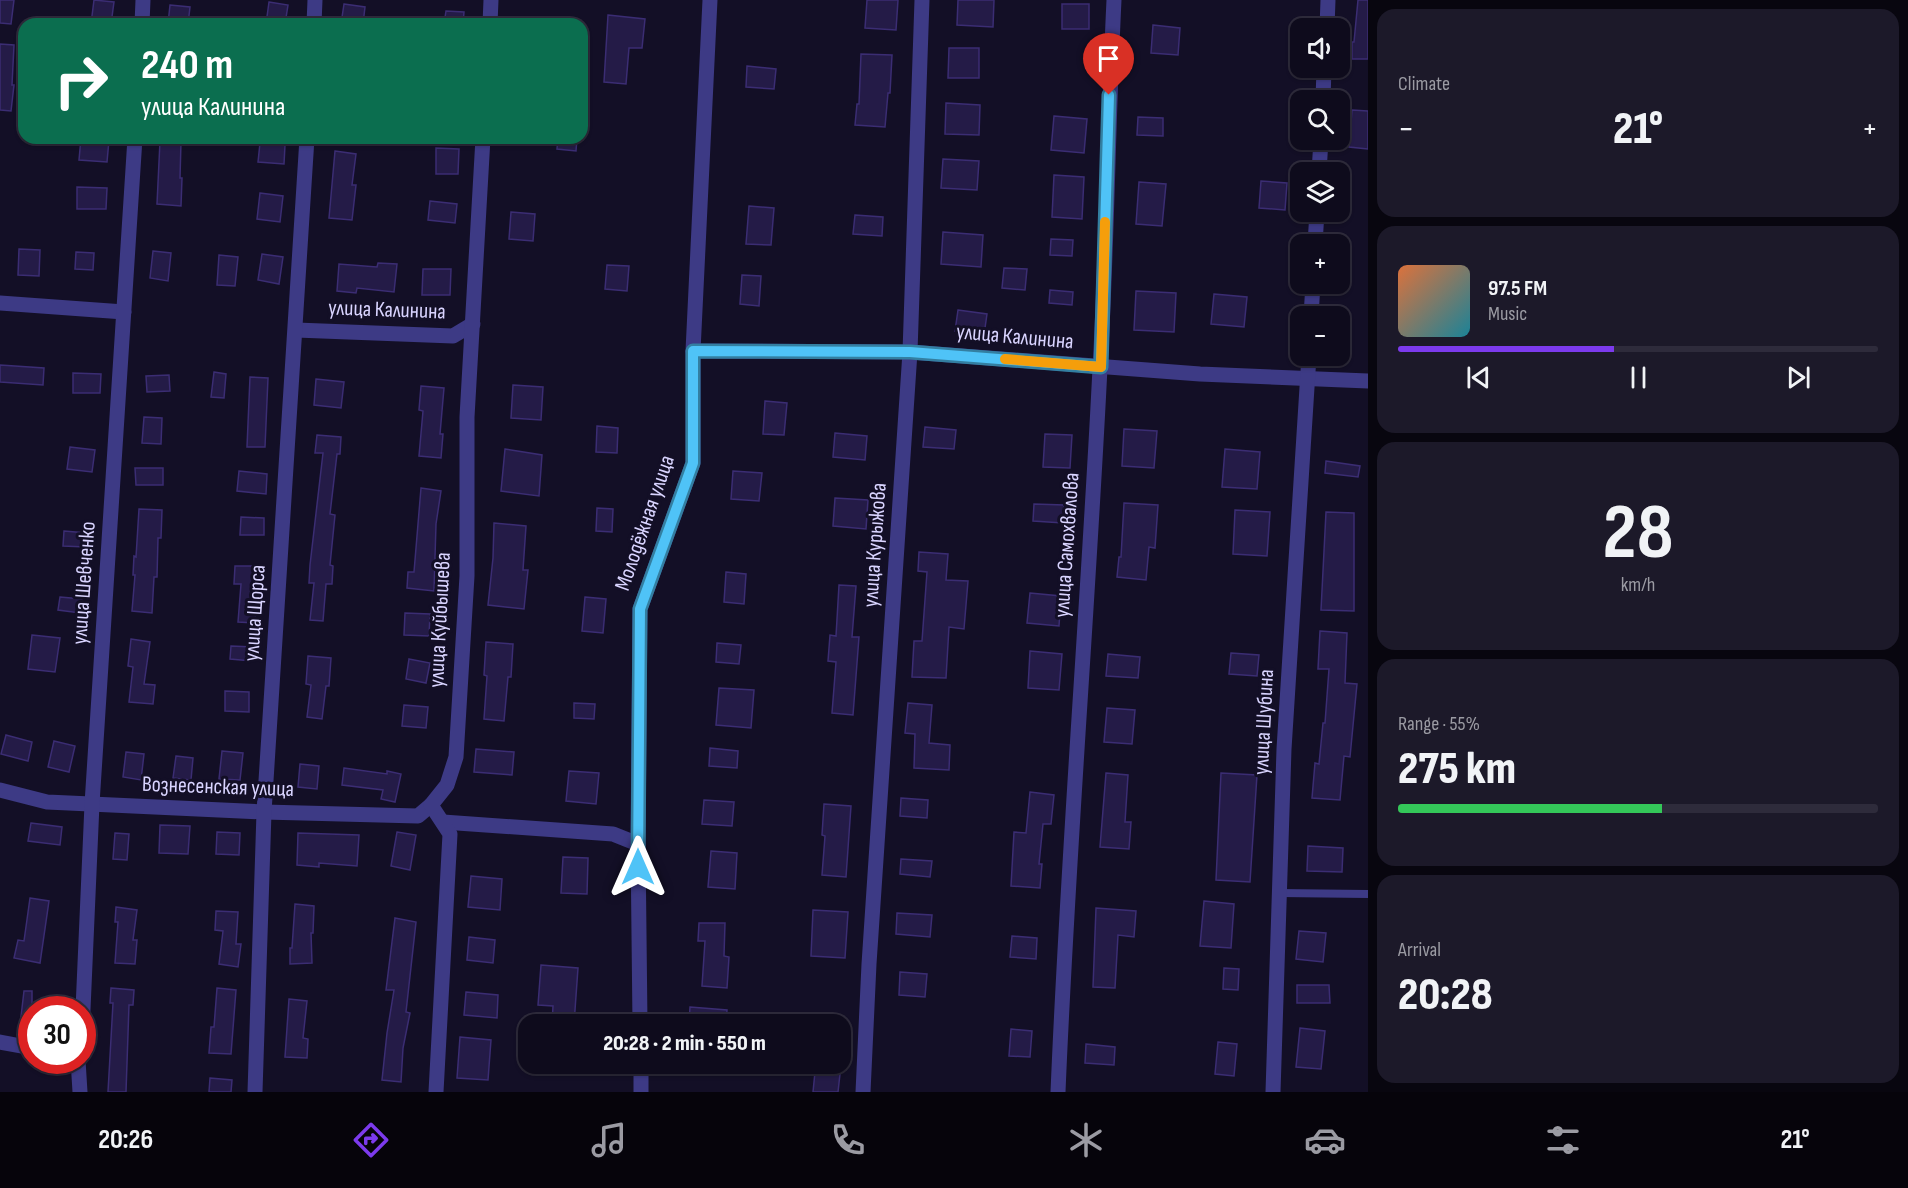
<!DOCTYPE html>
<meta charset="utf-8">
<style>
:root{--surface:#0e0b1c;--page:#1c1929;--text:#f1f3f6;--muted:#9b9ba3;--line:#2e2b3b;--accent:#7c3aed}
body{margin:0;font-family:"Sofia Sans Condensed",sans-serif;background:var(--page);color:var(--text);height:100vh;display:flex;flex-direction:column;font-size:22px;white-space:nowrap}
*{box-sizing:border-box;margin:0}
p{font-size:20px;color:var(--muted)}
.icon{flex:none;width:33px;height:33px;fill:none;stroke:currentColor;stroke-width:2;stroke-linecap:round;stroke-linejoin:round}
.map{position:relative;flex:1;overflow:hidden}
.drawer{display:flex;flex-direction:column;gap:9px;padding:9px;background:#08060f;width:540px}
.drawer>*{flex:none}
.top-card{position:absolute;left:18px;top:18px;width:570px;height:126px;border-radius:18px;box-shadow:0 2px 4px #0004,0 0 0 2px var(--line);background:#0b6e4f;color:#fff;overflow:hidden}
.fabs{position:absolute;left:1290px;top:18px;display:grid;gap:12px}
.fabs a{display:grid;place-items:center;width:60px;height:60px;border-radius:12px;background:var(--surface);box-shadow:0 2px 4px #0004,0 0 0 2px var(--line);font-size:30px}
.speed{position:absolute;left:18px;top:996px;display:flex;gap:12px;font-size:30px;font-weight:700;text-align:center}
.speed>*{display:grid;place-content:center;width:78px;height:78px;border-radius:50%;background:var(--surface);box-shadow:0 2px 4px #0004,0 0 0 2px var(--line);line-height:1}
.speed .limit{border:9px solid #d22;background:#fff;color:#111}
.pin{position:absolute;display:grid;place-items:center;width:51px;height:51px;color:#fff;margin:-62px -26px;border-radius:50% 50% 50% 0;rotate:-45deg;box-shadow:0 0 6px #0007}
.pin .icon{rotate:45deg}
.me{position:absolute;width:66px;margin:-33px;rotate:0deg;stroke-linejoin:round;filter:drop-shadow(0 0 4px #0008)}
.turn{display:flex;align-items:center;gap:21px;height:126px;padding:0 24px;font-size:27px}
.turn .icon{width:78px;height:78px;stroke-width:2.5}
.turn b{display:block;font-size:42px;line-height:51px}
.big{font-size:45px;font-weight:800;line-height:1.1}
.drawer .widget{flex:1;display:flex;flex-direction:column;justify-content:center;gap:9px;min-width:0;padding:0 21px;border-radius:18px;background:var(--page)}
.drawer .dial{align-items:center;gap:0}
.dial b{font-size:78px;line-height:1}
.song{display:flex;align-items:center;gap:18px}
.cover{width:72px;height:72px;border-radius:9px;background:linear-gradient(135deg,hsl(20 70% 55%),hsl(190 70% 35%))}
.played{height:6px;border-radius:3px;background:linear-gradient(90deg,var(--accent) 45%,var(--line) 45%)}
.keys{display:flex;justify-content:space-around;direction:ltr}
.heat{display:flex;justify-content:space-between;align-items:center;font-size:33px;direction:ltr}
.charge{height:9px;border-radius:4px;background:linear-gradient(90deg,#34c759 55%,var(--line) 0)}
.trip{position:absolute;left:518px;top:1014px;width:333px;height:60px;border-radius:18px;background:var(--surface);box-shadow:0 2px 4px #0004,0 0 0 2px var(--line);font-weight:800;line-height:60px;text-align:center}
.tab-bar{display:flex;height:96px;justify-content:space-around;align-items:center;background:#06040b;color:var(--muted)}
.tab-bar .icon{width:42px;height:42px}
.tab-bar .active{color:var(--accent)}
.tab-bar b{font-size:27px;color:var(--text)}
main{display:flex;flex:1;min-height:0}
.map>svg:first-child{display:block}
</style>
<main>
<div class="map">
<svg width="1368" height="1092" viewBox="0 0 1368 1092">
<rect width="100%" height="100%" fill="#130f26"/>
<!-- building -->
<g fill="#241b47" stroke="#3b2d73" stroke-width="1.5">
<polygon points="0,0 14,0 11,24 0,23"/>
<polygon points="94,0 114,2 111,24 91,24"/>
<polygon points="867,0 898,0 896,30 865,28"/>
<polygon points="958,0 994,0 993,27 957,25"/>
<polygon points="1358,0 1368,0 1368,59 1352,59 1352,42 1354,42"/>
<polygon points="269,2 288,5 285,24 266,24"/>
<polygon points="344,4 365,7 363,24 341,24"/>
<rect x="1062" y="4" width="27" height="25"/>
<polygon points="170,5 190,7 188,24 168,24"/>
<polygon points="446,11 464,12 463,24 444,24"/>
<polygon points="608,15 645,19 642,48 629,48 626,84 604,82"/>
<polygon points="1153,25 1180,28 1178,55 1151,53"/>
<polygon points="0,44 14,45 12,85 14,85 11,111 0,110"/>
<polygon points="949,48 979,48 979,78 948,78"/>
<polygon points="861,54 892,55 890,93 888,93 885,127 855,125 857,104 859,104"/>
<polygon points="747,66 776,69 774,89 746,87"/>
<polygon points="946,103 980,105 979,135 945,134"/>
<polygon points="1352,110 1368,111 1368,149 1349,147"/>
<polygon points="1054,116 1087,119 1084,153 1051,150"/>
<polygon points="1138,117 1163,118 1163,136 1137,135"/>
<polygon points="81,138 109,140 107,162 79,160"/>
<polygon points="558,138 577,138 576,151 557,149"/>
<polygon points="160,141 181,142 180,178 182,178 181,206 157,204"/>
<polygon points="260,143 285,145 284,164 258,162"/>
<polygon points="436,148 459,149 458,174 436,174"/>
<polygon points="335,151 356,154 352,185 356,185 352,220 329,218"/>
<polygon points="943,159 979,161 977,190 941,188"/>
<polygon points="1054,175 1084,177 1082,219 1052,217"/>
<polygon points="1261,181 1287,183 1285,210 1259,208"/>
<polygon points="1139,182 1166,184 1162,226 1136,224"/>
<polygon points="77,187 107,188 106,209 77,209"/>
<polygon points="260,193 283,196 280,222 257,219"/>
<polygon points="430,201 457,204 455,223 428,220"/>
<polygon points="749,206 774,208 771,245 746,244"/>
<polygon points="511,212 535,214 533,241 509,239"/>
<polygon points="855,215 883,217 882,236 853,234"/>
<polygon points="943,232 983,235 981,267 941,264"/>
<polygon points="1051,239 1073,240 1072,256 1050,255"/>
<polygon points="19,249 40,250 39,276 18,275"/>
<polygon points="153,251 171,253 168,281 150,278"/>
<polygon points="76,252 94,253 93,270 75,269"/>
<polygon points="262,254 283,257 279,284 258,280"/>
<polygon points="219,255 238,257 235,286 217,285"/>
<polygon points="378,263 397,264 394,292 357,288 356,293 337,291 339,264 377,267"/>
<polygon points="607,265 629,266 627,291 605,289"/>
<polygon points="1004,268 1027,269 1025,290 1002,288"/>
<polygon points="423,269 451,269 450,295 422,295"/>
<polygon points="742,275 761,276 759,306 740,304"/>
<polygon points="1050,290 1073,292 1072,305 1049,303"/>
<polygon points="1136,291 1176,293 1174,332 1134,330"/>
<polygon points="1214,294 1247,297 1244,327 1211,324"/>
<polygon points="958,310 987,314 984,335 955,331"/>
<polygon points="0,365 44,368 43,385 0,382"/>
<polygon points="214,372 226,374 224,398 211,397"/>
<polygon points="73,373 101,374 100,393 73,393"/>
<polygon points="169,375 170,391 147,392 146,376"/>
<polygon points="250,377 268,378 265,447 247,447"/>
<polygon points="316,379 344,382 341,408 314,405"/>
<polygon points="513,385 543,387 541,420 511,418"/>
<polygon points="421,386 444,388 440,434 443,434 441,458 419,456 423,411 419,410"/>
<polygon points="765,401 787,403 784,435 763,434"/>
<polygon points="144,417 162,418 161,444 142,443"/>
<polygon points="597,426 618,428 617,453 596,452"/>
<polygon points="925,427 956,430 954,449 923,447"/>
<polygon points="1124,429 1157,431 1154,468 1122,466"/>
<polygon points="835,433 867,436 865,460 833,457"/>
<polygon points="1045,434 1072,435 1070,468 1043,467"/>
<polygon points="317,435 341,437 340,454 337,454 330,514 335,515 330,565 333,566 332,584 326,584 323,621 310,620 314,583 309,583 310,565 323,453 315,453"/>
<polygon points="70,447 95,450 92,472 67,469"/>
<polygon points="505,449 542,455 539,496 501,491"/>
<polygon points="1225,449 1260,452 1257,489 1222,487"/>
<polygon points="1326,461 1360,466 1358,477 1325,473"/>
<polygon points="135,468 163,468 163,485 136,485"/>
<polygon points="239,471 267,474 266,494 237,491"/>
<polygon points="733,471 762,473 759,501 731,499"/>
<polygon points="421,488 441,491 436,524 434,591 407,588 408,572 414,572"/>
<polygon points="835,498 868,500 866,529 833,526"/>
<polygon points="1124,503 1158,505 1155,548 1149,547 1146,580 1117,577 1119,557 1121,557"/>
<polygon points="1034,504 1064,505 1063,523 1033,521"/>
<polygon points="597,508 613,509 612,532 596,531"/>
<polygon points="139,509 162,510 161,538 158,538 157,577 154,577 152,613 132,611 135,575 133,575 134,556 136,557"/>
<polygon points="1235,510 1270,512 1267,556 1233,554"/>
<polygon points="1326,512 1354,513 1354,611 1321,610"/>
<polygon points="241,517 264,518 264,535 240,535"/>
<polygon points="494,523 526,526 523,570 528,570 524,609 488,605 493,558"/>
<polygon points="64,531 87,533 86,547 63,546"/>
<polygon points="919,552 948,554 946,580 968,581 964,629 949,627 946,678 912,677 914,641 922,641 927,572 918,571"/>
<polygon points="235,566 258,566 255,623 238,622 241,584 234,584"/>
<polygon points="726,572 746,574 744,604 724,602"/>
<polygon points="839,585 856,586 852,637 859,637 853,715 832,713 836,662 828,661 830,635 836,636"/>
<polygon points="1030,593 1061,596 1059,626 1027,623"/>
<polygon points="60,597 82,599 80,613 58,610"/>
<polygon points="585,597 606,599 603,633 582,631"/>
<polygon points="405,613 430,614 429,636 404,635"/>
<polygon points="1320,631 1347,633 1345,683 1357,684 1350,757 1344,756 1340,800 1312,798 1315,763 1319,764 1323,723 1325,723 1329,669 1318,669"/>
<polygon points="32,635 60,638 55,672 28,669"/>
<polygon points="131,639 150,642 144,684 155,685 153,704 129,702 133,667 128,666"/>
<polygon points="486,642 513,644 511,677 508,677 504,721 484,719 487,676 484,675"/>
<polygon points="717,643 741,645 739,664 716,662"/>
<polygon points="231,646 253,647 252,661 230,659"/>
<polygon points="1030,651 1062,654 1059,690 1028,688"/>
<polygon points="1231,653 1259,655 1257,676 1229,674"/>
<polygon points="1108,654 1140,657 1138,678 1106,676"/>
<polygon points="308,656 331,658 329,686 326,686 322,719 307,717 311,685 306,684"/>
<polygon points="409,659 430,663 426,683 406,679"/>
<polygon points="719,688 754,690 751,728 716,725"/>
<polygon points="225,691 249,692 249,712 225,711"/>
<polygon points="574,703 595,704 594,719 574,718"/>
<polygon points="908,703 932,705 929,743 950,745 949,770 914,768 915,734 905,733"/>
<polygon points="404,705 428,707 426,728 402,726"/>
<polygon points="1107,708 1135,710 1132,744 1104,742"/>
<polygon points="6,735 32,742 28,761 1,754"/>
<polygon points="54,741 75,746 69,772 48,767"/>
<polygon points="710,748 738,751 737,768 709,766"/>
<polygon points="476,749 514,752 512,775 474,772"/>
<polygon points="222,751 243,753 240,780 219,779"/>
<polygon points="126,752 144,754 141,780 123,777"/>
<polygon points="176,756 193,758 191,780 173,778"/>
<polygon points="300,764 319,766 317,789 298,787"/>
<polygon points="344,768 387,774 387,771 401,774 395,802 381,799 383,790 342,785"/>
<polygon points="569,771 599,773 596,804 566,801"/>
<polygon points="1106,773 1128,775 1125,822 1131,822 1129,849 1100,847"/>
<polygon points="1221,773 1257,775 1250,882 1216,880"/>
<polygon points="1030,792 1054,795 1051,824 1043,824 1039,864 1042,864 1040,888 1011,886 1014,832 1026,833"/>
<polygon points="901,798 928,800 927,818 900,816"/>
<polygon points="704,800 734,802 732,826 702,824"/>
<polygon points="824,804 851,806 846,877 822,875 825,836 822,835"/>
<polygon points="31,823 62,827 60,845 28,841"/>
<polygon points="160,825 190,826 188,854 159,853"/>
<polygon points="217,832 240,833 239,855 216,854"/>
<polygon points="397,832 416,835 410,870 391,866"/>
<polygon points="115,833 129,834 127,860 113,859"/>
<polygon points="298,833 359,835 357,866 319,863 319,867 297,865"/>
<polygon points="1308,846 1343,848 1342,872 1307,871"/>
<polygon points="711,851 737,853 735,889 708,887"/>
<polygon points="563,857 588,858 587,894 561,893"/>
<polygon points="901,859 932,861 930,877 900,874"/>
<polygon points="471,876 502,879 500,910 468,907"/>
<polygon points="30,898 49,901 40,963 14,958 18,940 24,941"/>
<polygon points="1204,901 1234,904 1231,948 1200,946"/>
<polygon points="295,904 314,906 313,933 311,933 312,963 290,964 290,948 292,948"/>
<polygon points="116,907 137,910 133,940 137,940 135,964 115,963 118,922 115,922"/>
<polygon points="1096,908 1136,911 1134,937 1118,935 1115,988 1093,987"/>
<polygon points="813,910 848,912 845,958 811,956"/>
<polygon points="216,911 238,912 236,944 241,944 238,967 219,964 223,931 215,930"/>
<polygon points="897,913 932,915 930,937 896,934"/>
<polygon points="395,918 416,922 406,1012 410,1013 403,1048 401,1082 382,1080 387,1033 394,990 386,990"/>
<polygon points="699,923 725,923 724,956 729,957 727,988 702,986 705,941 698,941"/>
<polygon points="1299,931 1326,933 1323,962 1296,959"/>
<polygon points="1012,936 1037,938 1036,959 1010,957"/>
<polygon points="469,937 495,940 493,963 467,960"/>
<polygon points="541,965 578,968 574,1024 552,1024 553,1006 538,1005"/>
<polygon points="1224,968 1239,969 1238,990 1223,989"/>
<polygon points="900,972 927,974 925,997 899,995"/>
<polygon points="1297,985 1329,985 1330,1003 1297,1003"/>
<polygon points="111,988 134,990 133,1005 129,1005 126,1092 108,1092 113,1003 110,1003"/>
<polygon points="217,988 236,990 231,1054 209,1053 211,1027 214,1027"/>
<polygon points="24,991 32,991 32,1026 20,1025"/>
<polygon points="466,992 498,995 497,1018 464,1015"/>
<polygon points="289,999 307,1001 303,1038 308,1039 307,1058 285,1057"/>
<polygon points="690,1007 727,1010 726,1024 689,1024"/>
<polygon points="1300,1028 1325,1031 1321,1069 1296,1067"/>
<polygon points="1011,1029 1032,1031 1030,1057 1009,1056"/>
<polygon points="460,1037 491,1040 488,1080 457,1078"/>
<polygon points="1218,1042 1237,1044 1234,1076 1215,1074"/>
<polygon points="1086,1044 1115,1047 1114,1065 1085,1063"/>
<polygon points="815,1072 840,1074 838,1092 813,1092"/>
<polygon points="210,1078 232,1080 231,1092 209,1092"/>
</g>
<g fill="none" stroke-linecap="round" stroke-linejoin="round">
<!-- service -->
<polyline stroke="#3d3a85" stroke-width="8" points="1279,893 1368,894"/>
<!-- minor -->
<g stroke="#3d3a85" stroke-width="15">
<polyline points="142,24 143,0"/>
<polyline points="314,24 315,0"/>
<polyline points="490,24 491,0"/>
<polyline points="1327,28 1328,0"/>
<polyline points="1323,100 1324,68"/>
<polyline points="1319,172 1321,140"/>
<polyline points="1315,244 1317,212"/>
<polyline points="0,303 124,312"/>
<polyline points="1311,316 1313,284"/>
<polyline points="296,330 453,336 473,324"/>
<polyline points="693,351 910,352 1200,374 1368,381"/>
<polyline points="0,790 47,802 264,812 418,816 431,805"/>
<polyline points="443,822 613,834 638,844"/>
<polyline points="640,1024 638,844 640,609 693,463 693,351 710,0"/>
<polyline points="82,1032 92,804 135,138"/>
<polyline points="0,1042 32,1048"/>
<polyline points="78,1060 80,1092"/>
<polyline points="641,1064 641,1092"/>
<polyline points="255,1092 264,812 307,138"/>
<polyline points="436,1092 450,834 431,805 447,785 456,757 467,576 467,417 483,138"/>
<polyline points="863,1092 869,964 910,352 922,0"/>
<path d="M1058 1092C1068 850 1088 609 1100 368 1107 245 1108 123 1114 0"/>
<polyline points="1273,1092 1284,749 1309,356"/>
</g>
</g>
<g fill="none" stroke-linecap="round" stroke-linejoin="round">
<defs>
<polyline id="route" points="638,867 640,609 693,463 693,351 910,352 1101,367 1109,95"/>
</defs>
<!-- route casing -->
<use href="#route" stroke="#337fa1" stroke-width="15"/>
<!-- route -->
<use href="#route" stroke="#4fc3f7" stroke-width="10"/>
<!-- slow -->
<polyline stroke="#f59e0b" stroke-width="10" points="1005,359 1101,367 1105,222"/>
</g>
<g text-anchor="middle" dominant-baseline="central" stroke-width="6" stroke-linejoin="round" paint-order="stroke">
<!-- street labels -->
<g font-size="22" fill="#d9d4ff" stroke="#130f26">
<text transform="translate(387 310) rotate(2)">улица Калинина</text>
<text transform="translate(1015 337) rotate(5)">улица Калинина</text>
<text transform="translate(645 523) rotate(-71)">Молодёжная улица</text>
<text transform="translate(875 545) rotate(-86)">улица Курыжова</text>
<text transform="translate(1067 545) rotate(-86)">улица Самохвалова</text>
<text transform="translate(84 583) rotate(-86)">улица Шевченко</text>
<text transform="translate(255 613) rotate(-86)">улица Щорса</text>
<text transform="translate(440 620) rotate(-87)">улица Куйбышева</text>
<text transform="translate(1264 722) rotate(-87)">улица Шубина</text>
<text transform="translate(218 787) rotate(2)">Вознесенская улица</text>
</g>
</g>
</svg>
<div class="fabs">
<a><svg class="icon" aria-label="sound" viewBox="0 0 24 24"><path d="M4 9h4l5-4v14l-5-4H4zM17 9q2 3 0 6"/></svg></a>
<a><svg class="icon" aria-label="search" viewBox="0 0 24 24"><circle cx="10" cy="10" r="6"/><path d="M15 15l6 6"/></svg></a>
<a><svg class="icon" aria-label="layers" viewBox="0 0 24 24"><path d="M12 4l9 5-9 5-9-5zM3 14l9 5 9-5"/></svg></a>
<a>+</a>
<a>−</a>
</div>
<div class="speed"><div class="limit">30</div></div>
<div class="pin" style="left:1109px;top:95px;background:#d93025"><svg class="icon" aria-label="arrive" viewBox="0 0 24 24"><path d="M6 21V4h12l-3 4 3 4H6"/></svg></div>
<svg class="me" style="left:638px;top:867px" viewBox="-20 -20 40 40"><path d="M0-17L14 15 0 8-14 15z" fill="#4fc3f7" stroke="#fff" stroke-width="4"/></svg>
<div class="trip">20:28 · 2 min · 550 m</div>
<div class="top-card">
<div class="turn"><svg class="icon" aria-label="right" viewBox="0 0 24 24"><path d="M7 20v-9h11M14 6l5 5-5 5"/></svg><div><b>240 m</b>улица Калинина</div></div>
</div>
</div>
<section class="drawer">
<div class="widget"><p>Climate</p>
<div class="heat"><a>−</a><b class="big">21°</b><a>+</a></div>
</div>
<div class="widget">
<div class="song"><i class="cover"></i><div><b>97.5 FM</b><p>Music</p></div></div>
<div class="played"></div>
<div class="keys"><svg class="icon" aria-label="previous" viewBox="0 0 24 24"><path d="M18 5L8 12l10 7zM5 5v14"/></svg><svg class="icon" aria-label="pause" viewBox="0 0 24 24"><path d="M8 5v14M16 5v14"/></svg><svg class="icon" aria-label="next" viewBox="0 0 24 24"><path d="M6 5l10 7-10 7zM19 5v14"/></svg></div>
</div>
<div class="widget dial"><b>28</b><p>km/h</p></div>
<div class="widget"><p>Range · 55%</p><b class="big">275 km</b><div class="charge"></div></div>
<div class="widget"><p>Arrival</p><b class="big">20:28</b></div>
</section>
</main>
<nav class="tab-bar">
<b>20:26</b>
<svg class="icon active" aria-label="directions" viewBox="0 0 24 24"><path d="M12 3l9 9-9 9-9-9zM9 14v-3h6M13 9l2 2-2 2"/></svg>
<svg class="icon" aria-label="music" viewBox="0 0 24 24"><path d="M9 18V5l10-2v13"/><circle cx="6" cy="18" r="3"/><circle cx="16" cy="16" r="3"/></svg>
<svg class="icon" aria-label="phone" viewBox="0 0 24 24"><path d="M5 4h4l2 5-3 2q2 4 5 5l2-3 5 2v4C11 20 4 13 5 4z"/></svg>
<svg class="icon" aria-label="climate" viewBox="0 0 24 24"><path d="M12 3v18M4 7l16 10M4 17L20 7"/></svg>
<svg class="icon" aria-label="car" viewBox="0 0 24 24"><path d="M5 17H2v-5l4-1 3-4h7l3 4 3 1v5h-3M9 17h6M6 11h13"/><circle cx="7" cy="17" r="2"/><circle cx="17" cy="17" r="2"/></svg>
<svg class="icon" aria-label="filters" viewBox="0 0 24 24"><path d="M4 7h16M4 17h16"/><circle cx="9" cy="7" r="2"/><circle cx="15" cy="17" r="2"/></svg>
<b>21°</b>
</nav>
